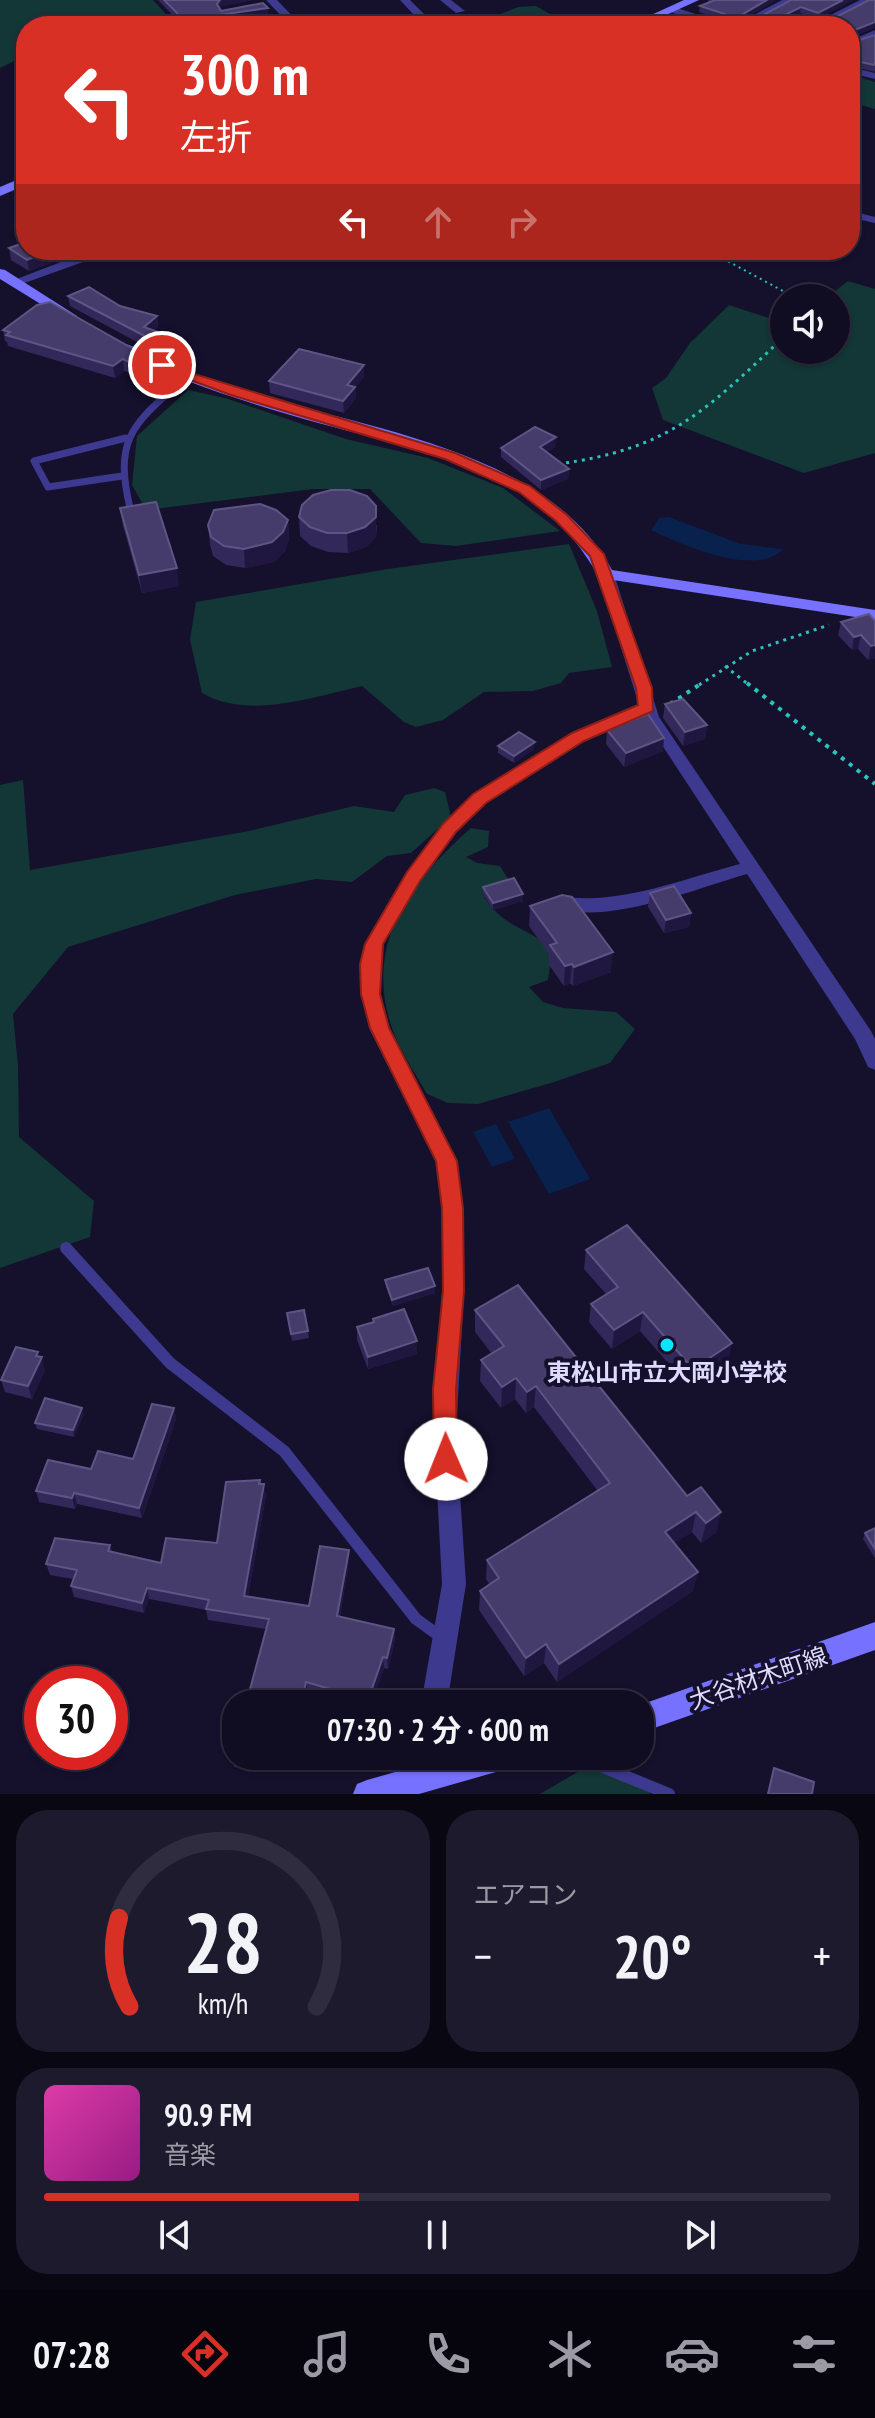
<!DOCTYPE html>
<html lang="ja">
<meta charset="utf-8">
<style>
:root{--surface:#100c21;--page:#1e1a2e;--text:#f1f3f6;--muted:#9c9ba5;--line:#302c3f;--accent:#d93025}
body{margin:0;font-family:"PT Sans Narrow","Noto Sans JP",sans-serif;background:var(--page);color:var(--text);height:100vh;display:flex;flex-direction:column;font-size:30px;white-space:nowrap}
*{box-sizing:border-box;margin:0}
p{font-size:26px;color:var(--muted)}
.icon{flex:none;width:44px;height:44px;fill:none;stroke:currentColor;stroke-width:2;stroke-linecap:round;stroke-linejoin:round}
.map{position:relative;height:1794px;overflow:hidden}
.panel{display:flex;flex-direction:column;gap:16px;padding:16px;background:#090712;flex:1}
.panel>*{flex:none}
.hud{position:absolute;left:16px;top:16px;width:844px;height:244px;border-radius:32px;box-shadow:0 2px 6px #0004,0 0 0 2px var(--line);background:#d93025;color:#fff;overflow:hidden}
.buttons{position:absolute;left:770px;top:284px;display:grid;gap:16px}
.buttons a{display:grid;place-items:center;width:80px;height:80px;border-radius:50%;background:var(--surface);box-shadow:0 2px 6px #0004,0 0 0 2px var(--line);font-size:40px}
.speed{position:absolute;left:24px;top:1666px;display:flex;gap:16px;font-size:40px;font-weight:700;text-align:center}
.speed>*{display:grid;place-content:center;width:104px;height:104px;border-radius:50%;background:var(--surface);box-shadow:0 2px 6px #0004,0 0 0 2px var(--line);line-height:1}
.speed .limit{border:12px solid #d22;background:#fff;color:#111}
.pin{position:absolute;display:grid;place-items:center;width:68px;height:68px;color:#fff;margin:-34px;border:4px solid #fff;border-radius:50%;box-shadow:0 2px 8px #0007}
.me{position:absolute;width:88px;margin:-44px;rotate:359deg;stroke-linejoin:round;filter:drop-shadow(0 0 6px #0008)}
.turn{display:flex;align-items:center;gap:28px;height:168px;padding:0 32px;font-size:36px}
.turn .icon{width:104px;height:104px;stroke-width:2.5}
.turn b{display:block;font-size:56px;line-height:68px}
.lanes{display:flex;align-items:center;height:76px;padding:0 32px;background:#0003;justify-content:center;gap:40px;direction:ltr}
.lanes .off{opacity:.35}
.big{font-size:60px;font-weight:700;line-height:1.1}
.panel .widget{flex:1;display:flex;flex-direction:column;justify-content:center;gap:12px;min-width:0;padding:0 28px;border-radius:32px;background:var(--page)}
.panel .dial{align-items:center;gap:0}
.dial svg{height:208px;overflow:visible;fill:none;stroke:var(--line);stroke-width:7;stroke-linecap:round;text-anchor:middle}
.dial text{fill:var(--text);stroke:none}
.song{display:flex;align-items:center;gap:24px}
.cover{width:96px;height:96px;border-radius:12px;background:linear-gradient(135deg,hsl(320 70% 55%),hsl(310 70% 35%))}
.played{height:8px;border-radius:4px;background:linear-gradient(90deg,var(--accent) 40%,var(--line) 40%)}
.keys{display:flex;justify-content:space-around;direction:ltr}
.heat{display:flex;justify-content:space-between;align-items:center;font-size:44px;direction:ltr}
.panel .tiles{flex:1;display:grid;gap:16px;grid-template-columns:1fr 1fr}
.widget:last-child{grid-column:span 2}
.trip{position:absolute;left:222px;top:1690px;width:432px;height:80px;border-radius:32px;background:var(--surface);box-shadow:0 2px 6px #0004,0 0 0 2px var(--line);font-weight:700;line-height:80px;text-align:center}
.tabs{display:flex;height:128px;justify-content:space-around;align-items:center;background:#06050d;color:var(--muted)}
.tabs .icon{width:56px;height:56px}
.tabs .current{color:var(--accent)}
.tabs b{font-size:36px;color:var(--text)}
.map>svg:first-child{display:block}
</style>
<div class="map">
<svg width="875" height="1794" viewBox="0 0 875 1794">
<rect width="100%" height="100%" fill="#15102c"/>
<!-- green -->
<g fill="#123736">
<polygon points="0,0 153,0 177,26 26,26 26,55 0,68"/>
<polygon points="536,6 555,17 577,19 569,26 447,26 469,17 493,17 518,7"/>
<polygon points="850,74 875,82 875,109 850,102"/>
<polygon points="848,281 875,289 875,453 804,473 663,420 652,388 666,378 690,343 729,305 784,323 784,350 836,350 836,298 826,298"/>
<polygon points="188,390 225,398 346,439 428,458 503,488 560,531 456,546 421,543 370,489 313,489 146,510 132,485 137,436"/>
<path d="M569 544 597 611 612 667 569 673 561 683 533 691 484 692 443 720 416 727 404 722 362 686C313 697 248 720 202 693L190 640 196 602 388 569Z"/>
<polygon points="23,780 30,870 249,831 354,806 394,812 405,795 434,788 445,792 451,817 411,853 387,856 352,882 316,879 235,895 68,947 13,1014 18,1066 19,1137 94,1201 90,1237 0,1268 0,785"/>
<path d="M471 828 489 831 488 847 466 857 477 863 500 866 510 882 484 897C506 931 531 926 552 951L548 980 529 987 543 1002 563 1008 616 1012 635 1029 610 1063 551 1083 478 1104 448 1103 427 1094C414 1071 397 1047 390 1022 365 940 413 879 471 828Z"/>
<polygon points="586,1767 642,1787 651,1794 540,1794"/>
</g>
<!-- water -->
<g fill="#08214d">
<path d="M669 517 741 544 783 549C757 578 681 545 651 530L659 518Z"/>
<polygon points="549,1108 590,1179 549,1194 508,1122"/>
<polygon points="496,1124 515,1159 492,1167 473,1132"/>
</g>
<g fill="none" stroke-linecap="round" stroke-linejoin="round">
<!-- path-far2 -->
<polyline stroke="#2ac4bb" stroke-width="2" stroke-dasharray="2 4" stroke-linecap="butt" points="707,250 796,298"/>
<!-- path-far1 -->
<g stroke="#2ac4bb" stroke-width="3" stroke-dasharray="3 5" stroke-linecap="butt">
<path d="M558 464C670 449 705 411 784 337"/>
<polyline points="725,666 749,685"/>
<polyline points="699,685 752,651 829,625"/>
</g>
<!-- path -->
<g stroke="#2ac4bb" stroke-width="4" stroke-dasharray="4 6" stroke-linecap="butt">
<polyline points="747,683 875,784"/>
<polyline points="670,704 702,683"/>
</g>
<!-- lane-far2 -->
<g stroke="#3c398e" stroke-width="6">
<polyline points="850,214 875,220"/>
<polyline points="79,259 101,250"/>
</g>
<!-- lane-far1 -->
<g stroke="#3c398e" stroke-width="7">
<polyline points="122,476 48,487 34,461 126,438"/>
<path d="M131 512C112 436 134 424 187 376"/>
</g>
<!-- lane -->
<g stroke="#3c398e" stroke-width="12">
<polyline points="66,1248 170,1363 284,1451 416,1619 441,1637"/>
<polyline points="576,1756 669,1794"/>
</g>
<!-- street -->
<g fill="#3c398e" fill-rule="evenodd">
<polygon points="266,0 277,0 302,26 291,26"/>
<polygon points="400,0 410,0 424,14 424,18 390,22 390,18 413,14"/>
<polygon points="440,0 451,0 465,11 456,13"/>
<polygon points="782,0 795,0 746,26 733,26"/>
<polygon points="860,0 873,0 822,26 809,26"/>
<polygon points="674,7 726,24 727,26 712,26 670,12 670,8"/>
<polygon points="875,30 875,37 850,48 850,41"/>
<polygon points="850,67 875,73 875,79 850,73"/>
<polygon points="79,255 85,259 83,262 19,285 9,282"/>
<path d="M606 569 614 574 659 717 871 1031 875 1039V1070L868 1067 855 1039 747 874C690 890 611 925 553 908L550 903 559 896C620 906 681 879 740 864L643 716 584 741 485 803 455 832 420 881 383 944 379 964 380 994 389 1028 456 1161 463 1208 464 1291 456 1432 466 1584 447 1704H421L442 1584 434 1432 442 1291 443 1208 436 1161 369 1028 362 994 361 964 365 944 408 873 443 824 473 795 572 733 639 705 598 574Z"/>
</g>
<!-- secondary -->
<g fill="#7672ff" fill-rule="evenodd">
<polygon points="684,0 699,0 642,26 627,26"/>
<polygon points="26,176 26,185 0,196 0,187"/>
<polygon points="0,269 5,270 77,316 65,319 0,279"/>
<path d="M122 343C136 346 148 355 160 360 186 372 213 382 240 390 360 428 548 449 612 570L875 610V620L600 578C583 551 568 528 542 508 481 460 396 444 322 424 251 404 183 383 117 350V344Z"/>
<polygon points="875,1622 875,1650 640,1733 640,1705"/>
<polygon points="452,1756 517,1756 513,1766 503,1770 419,1794 353,1794 357,1784 367,1780"/>
</g>
</g>
<!-- wall -->
<g fill="#32285a">
<polygon points="158,0 252,0 222,6 220,8 221,11 268,8 268,15 195,26 183,26"/>
<polygon points="708,0 776,0 737,23 748,23 791,0 853,0 817,19 800,13 774,26 736,26 736,24 730,26 727,21 699,12 700,6 710,2 708,2"/>
<polygon points="834,18 875,27 850,38 850,26 839,26 833,24"/>
<polygon points="875,35 875,72 850,66 850,43"/>
<polygon points="9,248 26,250 66,250 56,261 29,271 11,260"/>
<polygon points="121,250 167,250 138,262"/>
<polygon points="68,296 120,306 157,316 158,326 153,331 174,338 175,348 163,356 70,306"/>
<polygon points="3,330 144,355 146,367 133,374 124,371 115,378 8,346 7,342 5,341"/>
<polygon points="364,365 364,377 355,387 356,398 344,413 270,393 269,381"/>
<polygon points="555,447 547,452 569,469 568,479 541,490 501,457 501,448"/>
<polygon points="120,508 179,586 142,593 123,526"/>
<polygon points="299,517 377,525 376,537 366,547 348,553 328,552 311,546 300,536"/>
<polygon points="288,520 289,539 285,551 274,562 245,568 226,565 213,556 210,545 208,525"/>
<polygon points="875,621 875,658 868,660 858,649 852,650 838,635 841,622"/>
<polygon points="665,704 707,725 705,739 683,746 663,718"/>
<polygon points="607,730 663,751 624,767 606,744"/>
<polygon points="498,746 534,749 514,763 498,753"/>
<polygon points="483,887 523,901 493,910 483,894"/>
<polygon points="650,893 691,913 689,927 664,933 648,907"/>
<polygon points="530,906 611,972 573,986 570,983 564,986 549,965 549,954 529,926"/>
<polygon points="586,1250 729,1361 689,1387 640,1331 612,1349 589,1322 591,1304 606,1294 584,1269"/>
<polygon points="385,1280 435,1286 435,1293 393,1306 386,1287"/>
<polygon points="518,1285 717,1532 701,1543 692,1532 674,1543 693,1591 557,1682 544,1663 524,1676 479,1610 480,1591 490,1585 486,1579 487,1560 597,1490 534,1407 526,1413 515,1399 501,1408 480,1381 481,1360 492,1354 475,1332 475,1310"/>
<polygon points="287,1313 308,1331 309,1338 292,1341"/>
<polygon points="373,1319 417,1354 368,1369 357,1340 357,1327 373,1322"/>
<polygon points="39,1357 45,1370 32,1399 5,1392 1,1380"/>
<polygon points="174,1408 176,1419 142,1518 77,1504 75,1509 39,1502 36,1491 91,1469 133,1459"/>
<polygon points="84,1414 74,1437 37,1429 35,1423"/>
<polygon points="260,1480 266,1495 248,1596 309,1606 349,1561 340,1617 394,1629 395,1640 388,1669 384,1668 371,1704 347,1704 308,1692 305,1704 246,1704 266,1629 208,1620 206,1610 149,1599 144,1613 74,1597 71,1586 73,1579 50,1575 46,1564 110,1545 112,1552 161,1563 217,1543"/>
<polygon points="875,1528 875,1558 863,1539 865,1533"/>
<polygon points="266,1756 263,1768 254,1771 234,1767 232,1757"/>
</g>
<!-- shaded-wall -->
<g fill="#1f1740">
<polygon points="220,0 252,0 222,6 217,11 217,4"/>
<polygon points="767,0 776,0 731,26 731,21"/>
<polygon points="843,0 853,0 817,19 818,13"/>
<polygon points="801,7 800,13 774,26 762,26"/>
<polygon points="268,8 268,15 195,26 185,26 184,20"/>
<polygon points="875,22 875,27 850,38 850,32"/>
<polygon points="52,250 66,250 56,261 29,271 27,260"/>
<polygon points="151,250 167,250 138,262 137,255"/>
<polygon points="157,316 158,326 145,338 144,327"/>
<polygon points="174,338 175,348 163,356 162,345"/>
<polygon points="144,355 146,367 133,374 131,363"/>
<polygon points="123,359 124,371 115,378 113,366"/>
<polygon points="364,365 364,377 355,387 356,398 344,413 343,401 347,385"/>
<polygon points="556,437 555,447 540,456 540,447"/>
<polygon points="569,469 568,479 541,490 541,480"/>
<polygon points="376,506 376,537 366,547 348,553 347,533"/>
<polygon points="288,520 289,539 285,551 274,562 245,568 244,549"/>
<polygon points="177,568 179,586 142,593 139,575"/>
<polygon points="861,635 858,649 852,650 854,637"/>
<polygon points="875,645 875,658 868,660 871,646"/>
<polygon points="707,725 705,739 683,746 685,732"/>
<polygon points="664,738 663,751 624,767 626,753"/>
<polygon points="535,742 534,749 514,763 514,756"/>
<polygon points="523,894 523,901 493,910 493,903"/>
<polygon points="691,913 689,927 664,933 666,920"/>
<polygon points="613,952 611,972 573,986 574,967"/>
<polygon points="572,964 570,983 564,986 565,966"/>
<polygon points="435,1286 435,1293 393,1306 392,1300"/>
<polygon points="643,1312 640,1331 612,1349 614,1330"/>
<polygon points="417,1341 417,1354 368,1369 368,1357"/>
<polygon points="732,1343 729,1361 689,1387 693,1369"/>
<polygon points="38,1352 40,1360 42,1357 45,1370 32,1399 28,1386"/>
<polygon points="516,1378 515,1399 501,1408 502,1387"/>
<polygon points="536,1386 534,1407 526,1413 527,1392"/>
<polygon points="82,1408 84,1414 74,1437 73,1430"/>
<polygon points="174,1408 176,1419 142,1518 139,1508"/>
<polygon points="264,1484 266,1495 246,1606 244,1596"/>
<polygon points="74,1493 77,1504 75,1509 72,1498"/>
<polygon points="696,1512 692,1532 661,1552 665,1532"/>
<polygon points="721,1512 717,1532 701,1543 706,1523"/>
<polygon points="349,1550 349,1561 338,1627 337,1616"/>
<polygon points="698,1572 693,1591 557,1682 559,1664"/>
<polygon points="147,1588 149,1599 144,1613 142,1603"/>
<polygon points="394,1629 395,1640 388,1669 387,1658"/>
<polygon points="546,1644 544,1663 524,1676 526,1658"/>
<polygon points="383,1657 384,1668 371,1704 368,1704 368,1700"/>
<polygon points="306,1682 308,1692 305,1704 301,1704"/>
<polygon points="262,1756 266,1756 263,1768 254,1771 252,1762"/>
</g>
<!-- building -->
<g fill="#453c6c" stroke="#5d5583" stroke-width="2">
<polygon points="164,0 220,0 217,4 221,11 263,3 268,8 184,20"/>
<polygon points="715,0 767,0 731,21 728,15 700,6"/>
<polygon points="791,0 843,0 818,13 801,7 762,26 744,26 736,23 748,23"/>
<polygon points="869,0 875,0 875,22 850,32 850,26 842,26 848,23 834,18"/>
<polygon points="875,35 875,65 850,60 850,43"/>
<polygon points="26,242 26,250 52,250 27,260 9,248"/>
<polygon points="129,250 151,250 137,255"/>
<polygon points="89,287 120,306 157,316 144,327 174,338 162,345 68,296"/>
<polygon points="50,302 144,355 131,363 123,359 113,366 6,335 10,332 3,330 37,305"/>
<polygon points="299,349 364,365 347,385 355,387 343,401 269,381"/>
<polygon points="535,427 556,437 540,447 569,469 541,480 501,448"/>
<polygon points="331,490 350,490 367,496 376,506 376,517 365,527 347,533 327,533 310,527 299,517 302,505 313,495"/>
<polygon points="156,502 177,568 139,575 120,508"/>
<polygon points="260,504 276,510 288,520 283,532 272,542 244,549 224,546 211,537 208,525 214,510"/>
<polygon points="869,614 875,621 875,645 871,646 861,635 854,637 841,622"/>
<polygon points="683,699 707,725 685,732 665,704"/>
<polygon points="648,714 664,738 626,753 607,730"/>
<polygon points="519,732 535,742 514,756 498,746"/>
<polygon points="514,878 523,894 493,903 483,887"/>
<polygon points="674,886 691,913 666,920 650,893"/>
<polygon points="562,895 572,897 613,952 574,967 572,964 565,966 550,945 557,943 530,906"/>
<polygon points="627,1225 732,1343 693,1369 643,1312 614,1330 591,1304 618,1287 586,1250"/>
<polygon points="428,1268 435,1286 392,1300 385,1280"/>
<polygon points="518,1285 687,1496 701,1487 721,1512 706,1523 696,1512 665,1532 698,1572 559,1664 546,1644 526,1658 480,1591 499,1578 487,1560 610,1483 536,1386 527,1392 516,1378 502,1387 481,1360 504,1346 475,1310"/>
<polygon points="404,1309 417,1341 368,1357 357,1327 374,1322 373,1319"/>
<polygon points="304,1310 308,1331 291,1334 287,1313"/>
<polygon points="16,1347 38,1352 36,1356 42,1357 28,1386 1,1380"/>
<polygon points="45,1398 82,1408 73,1430 35,1423"/>
<polygon points="152,1404 174,1408 139,1508 74,1493 72,1498 36,1491 48,1460 91,1469 98,1451 133,1459"/>
<polygon points="260,1480 259,1484 264,1484 244,1596 309,1606 320,1546 349,1550 337,1616 394,1629 387,1658 383,1657 368,1700 306,1682 301,1704 246,1704 269,1619 206,1609 209,1600 147,1588 142,1603 71,1586 77,1570 46,1564 55,1538 110,1545 108,1551 161,1563 166,1538 217,1543 226,1482"/>
<polygon points="875,1528 875,1549 865,1533"/>
<polygon points="236,1741 236,1756 262,1756 261,1759 252,1762 232,1757"/>
<polygon points="774,1768 814,1782 812,1794 768,1794"/>
</g>
<!-- route -->
<polygon fill="#d93025" stroke="#8d1f18" stroke-width="2" points="158,363 455,453 530,486 567,515 604,554 652,688 653,711 584,741 486,803 456,832 420,881 383,944 380,994 389,1028 457,1161 463,1208 464,1291 456,1389 457,1459 454,1467 446,1470 437,1467 434,1459 433,1389 443,1291 442,1208 436,1161 370,1028 361,994 360,964 365,944 407,872 443,824 473,794 572,733 638,705 636,688 590,556 556,521 519,492 445,459 231,395 158,368"/>
<!-- markers -->
<circle fill="#07e6ff" stroke="#15102c" stroke-width="3" cx="667" cy="1345" r="8"/>
<g text-anchor="middle" dominant-baseline="central" stroke-width="8" stroke-linejoin="round" paint-order="stroke">
<!-- near-poi labels -->
<g font-size="24" font-weight="bold" fill="#dfdbff" stroke="#15102c">
<text x="667" y="1372">東松山市立大岡小学校</text>
</g>
<!-- near-street labels -->
<g font-size="24" fill="#dfdbff" stroke="#15102c">
<text transform="translate(758 1678) rotate(-19)">大谷材木町線</text>
</g>
</g>
</svg>
<div class="buttons">
<a><svg class="icon" aria-label="sound" viewBox="0 0 24 24"><path d="M4 9h4l5-4v14l-5-4H4zM17 9q2 3 0 6"/></svg></a>
</div>
<div class="speed"><div class="limit">30</div></div>
<div class="pin" style="left:162px;top:365px;background:#d93025"><svg class="icon" aria-label="arrive" viewBox="0 0 24 24"><path d="M6 21V4h12l-3 4 3 4H6"/></svg></div>
<svg class="me" style="left:446px;top:1459px" viewBox="-20 -20 40 40"><circle r="19" fill="#fff"/><path d="M0-13L10 11 0 6-10 11z" fill="#d93025"/></svg>
<div class="trip">07:30 · 2 分 · 600 m</div>
<div class="hud">
<div class="turn"><svg class="icon" aria-label="left" viewBox="0 0 24 24"><path d="M17 20v-9H6M10 6l-5 5 5 5"/></svg><div><b>300 m</b>左折</div></div>
<div class="lanes"><svg class="icon" aria-label="left" viewBox="0 0 24 24"><path d="M17 20v-9H6M10 6l-5 5 5 5"/></svg><svg class="icon off" aria-label="ahead" viewBox="0 0 24 24"><path d="M12 20V5M6 11l6-6 6 6"/></svg><svg class="icon off" aria-label="right" viewBox="0 0 24 24"><path d="M7 20v-9h11M14 6l5 5-5 5"/></svg></div>
</div>
</div>
<section class="panel">
<div class="tiles">
<div class="widget dial"><svg viewBox="0 0 100 80">
<path d="M14 69A42 42 0 1 1 86 69"/>
<path d="M14 69A42 42 0 0 1 10 35" stroke="#d93025"/>
<text x="50" y="56" font-size="32" font-weight="700">28</text>
<text x="50" y="72" font-size="11">km/h</text>
</svg></div>
<div class="widget"><p>エアコン</p>
<div class="heat"><a>−</a><b class="big">20°</b><a>+</a></div>
</div>
<div class="widget">
<div class="song"><i class="cover"></i><div><b>90.9 FM</b><p>音楽</p></div></div>
<div class="played"></div>
<div class="keys"><svg class="icon" aria-label="previous" viewBox="0 0 24 24"><path d="M18 5L8 12l10 7zM5 5v14"/></svg><svg class="icon" aria-label="pause" viewBox="0 0 24 24"><path d="M8 5v14M16 5v14"/></svg><svg class="icon" aria-label="next" viewBox="0 0 24 24"><path d="M6 5l10 7-10 7zM19 5v14"/></svg></div>
</div>
</div>
</section>
<nav class="tabs">
<b>07:28</b>
<svg class="icon current" aria-label="directions" viewBox="0 0 24 24"><path d="M12 3l9 9-9 9-9-9zM9 14v-3h6M13 9l2 2-2 2"/></svg>
<svg class="icon" aria-label="music" viewBox="0 0 24 24"><path d="M9 18V5l10-2v13"/><circle cx="6" cy="18" r="3"/><circle cx="16" cy="16" r="3"/></svg>
<svg class="icon" aria-label="phone" viewBox="0 0 24 24"><path d="M5 4h4l2 5-3 2q2 4 5 5l2-3 5 2v4C11 20 4 13 5 4z"/></svg>
<svg class="icon" aria-label="climate" viewBox="0 0 24 24"><path d="M12 3v18M4 7l16 10M4 17L20 7"/></svg>
<svg class="icon" aria-label="car" viewBox="0 0 24 24"><path d="M5 17H2v-5l4-1 3-4h7l3 4 3 1v5h-3M9 17h6M6 11h13"/><circle cx="7" cy="17" r="2"/><circle cx="17" cy="17" r="2"/></svg>
<svg class="icon" aria-label="filters" viewBox="0 0 24 24"><path d="M4 7h16M4 17h16"/><circle cx="9" cy="7" r="2"/><circle cx="15" cy="17" r="2"/></svg>
</nav>
